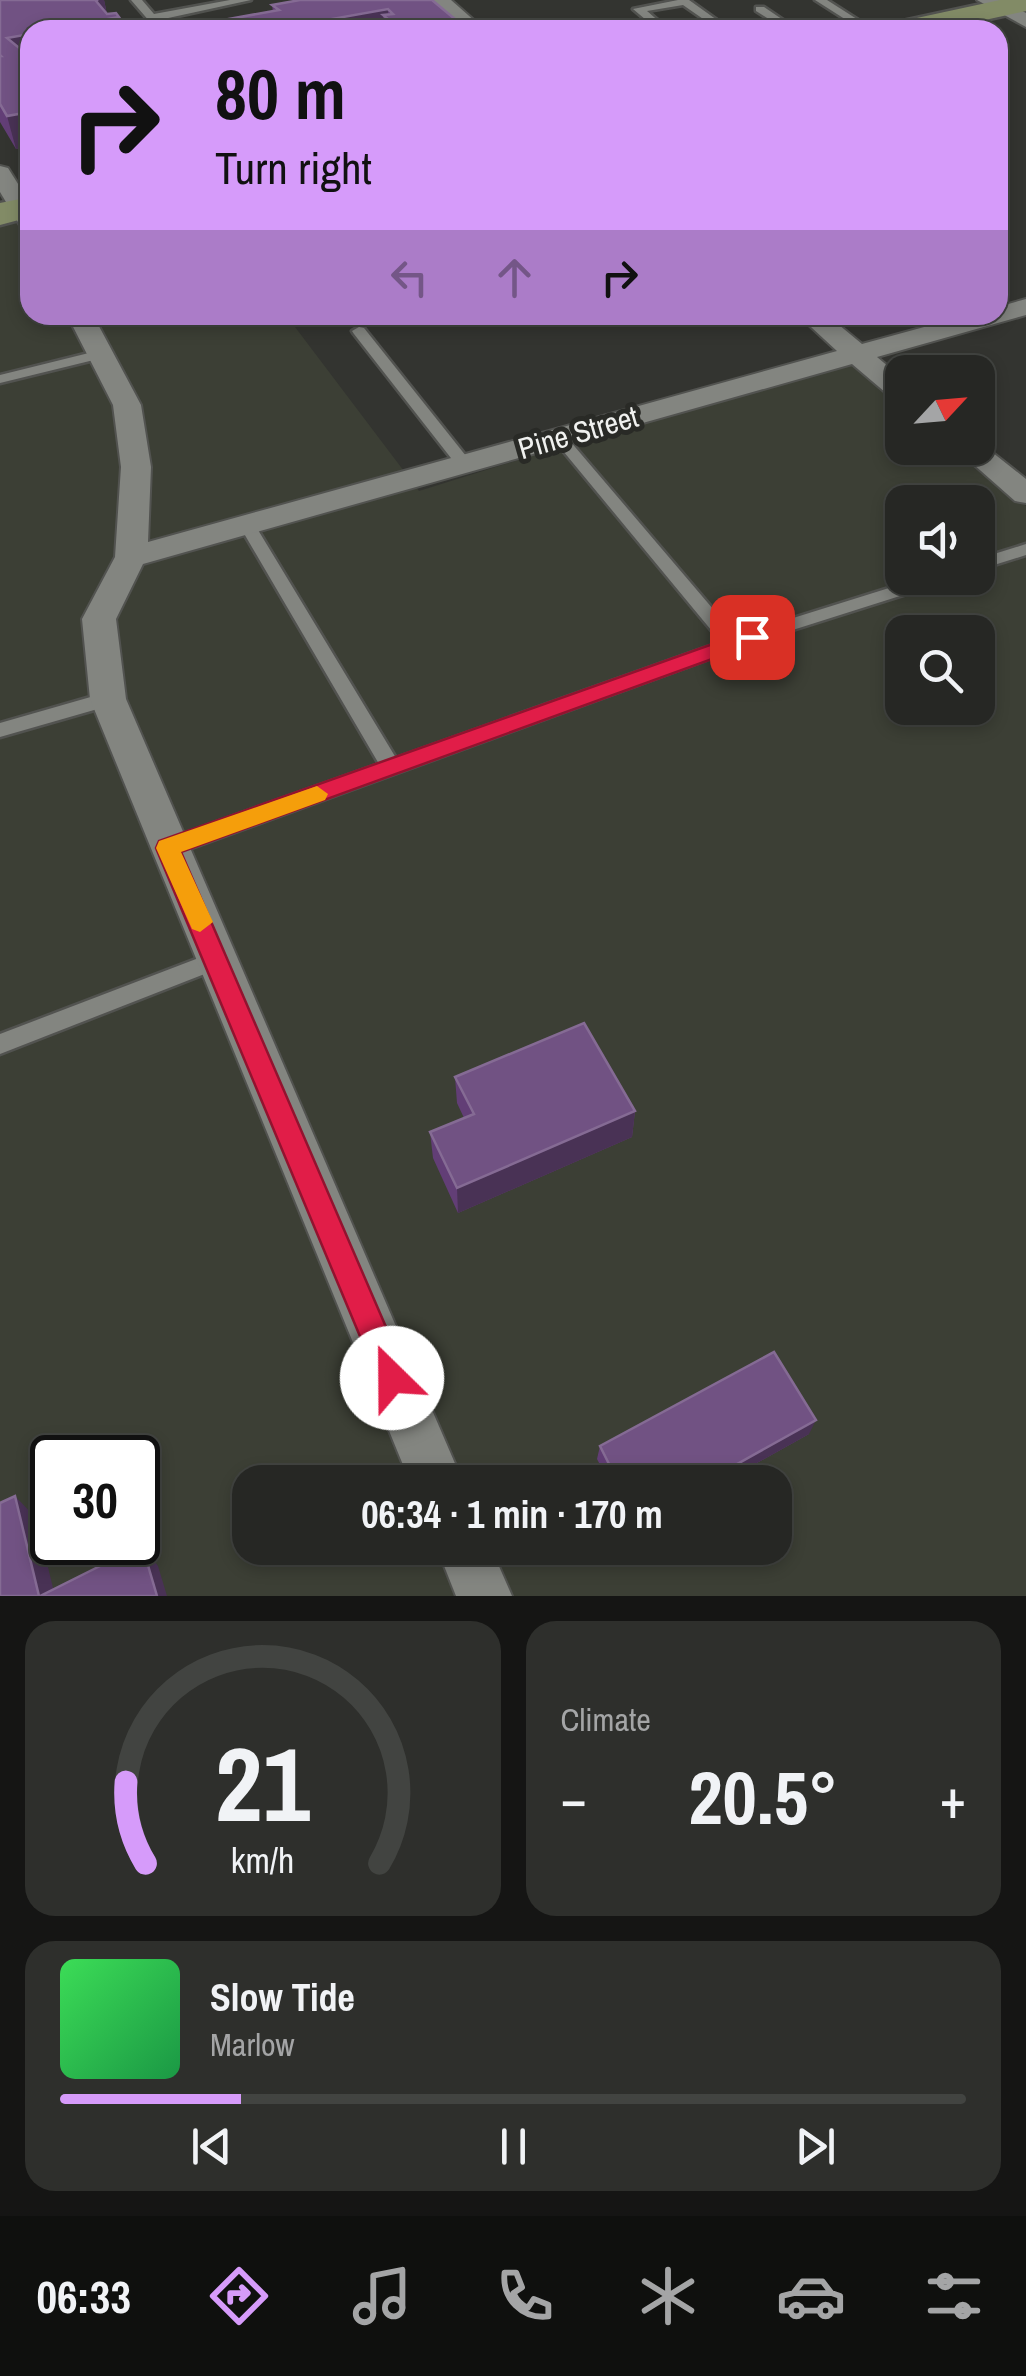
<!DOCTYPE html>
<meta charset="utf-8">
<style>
:root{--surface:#262724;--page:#2e2f2c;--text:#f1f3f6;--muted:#a4a5a6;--line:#424441;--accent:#d69bfa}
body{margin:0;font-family:"Archivo Narrow",sans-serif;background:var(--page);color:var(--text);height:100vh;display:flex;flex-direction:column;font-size:38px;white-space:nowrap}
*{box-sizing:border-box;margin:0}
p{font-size:32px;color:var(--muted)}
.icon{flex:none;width:55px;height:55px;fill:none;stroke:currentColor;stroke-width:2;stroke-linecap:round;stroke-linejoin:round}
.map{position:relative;height:1596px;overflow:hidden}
.drawer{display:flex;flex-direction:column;gap:25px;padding:25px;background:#151514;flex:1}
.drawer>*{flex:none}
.banner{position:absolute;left:20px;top:20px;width:988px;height:305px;border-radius:30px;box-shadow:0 5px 15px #0003,0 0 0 2px var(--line);background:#d69bfa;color:#111;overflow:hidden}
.needle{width:65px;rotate:64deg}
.controls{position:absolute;left:885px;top:355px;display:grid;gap:20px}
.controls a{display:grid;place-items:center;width:110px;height:110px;border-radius:20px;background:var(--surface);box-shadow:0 5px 15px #0003,0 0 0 2px var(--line);font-size:50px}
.speed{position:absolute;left:30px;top:1435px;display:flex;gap:20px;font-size:50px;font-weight:700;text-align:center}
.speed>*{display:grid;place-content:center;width:130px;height:130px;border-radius:50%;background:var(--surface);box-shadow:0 5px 15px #0003,0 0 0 2px var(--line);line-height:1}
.speed .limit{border:5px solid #111;border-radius:15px;background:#fff;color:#111}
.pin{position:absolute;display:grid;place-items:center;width:85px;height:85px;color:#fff;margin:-42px;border-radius:20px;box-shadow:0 5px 15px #0006}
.me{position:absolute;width:110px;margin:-55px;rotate:337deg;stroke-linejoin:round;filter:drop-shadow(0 0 8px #0008)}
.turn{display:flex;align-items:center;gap:35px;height:210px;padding:0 30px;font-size:45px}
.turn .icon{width:130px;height:130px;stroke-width:2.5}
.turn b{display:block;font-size:70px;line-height:85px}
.lanes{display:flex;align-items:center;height:95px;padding:0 30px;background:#0003;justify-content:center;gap:50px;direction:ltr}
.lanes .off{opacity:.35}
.big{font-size:75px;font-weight:800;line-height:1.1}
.drawer .widget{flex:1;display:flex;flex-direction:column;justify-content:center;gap:15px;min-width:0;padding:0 35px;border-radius:30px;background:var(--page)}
.drawer .dial{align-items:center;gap:0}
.dial svg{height:260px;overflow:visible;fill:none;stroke:var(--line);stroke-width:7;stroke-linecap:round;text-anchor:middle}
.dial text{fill:var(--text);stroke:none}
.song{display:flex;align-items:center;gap:30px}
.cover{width:120px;height:120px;border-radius:15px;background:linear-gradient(135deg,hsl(130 70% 55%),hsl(140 70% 35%))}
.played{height:10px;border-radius:5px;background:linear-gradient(90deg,var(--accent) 20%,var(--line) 20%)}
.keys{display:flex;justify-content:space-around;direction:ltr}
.heat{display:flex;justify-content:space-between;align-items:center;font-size:55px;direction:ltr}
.drawer .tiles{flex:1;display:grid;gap:25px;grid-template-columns:1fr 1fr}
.widget:last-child{grid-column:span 2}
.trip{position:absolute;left:232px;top:1465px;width:560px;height:100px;border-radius:30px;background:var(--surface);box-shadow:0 5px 15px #0003,0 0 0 2px var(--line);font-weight:800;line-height:100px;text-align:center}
.dock{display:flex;height:160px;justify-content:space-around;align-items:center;background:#0f100e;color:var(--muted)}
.dock .icon{width:70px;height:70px}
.dock .on{color:var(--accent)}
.dock b{font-size:45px;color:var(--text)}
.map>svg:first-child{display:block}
</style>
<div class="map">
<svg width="1026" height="1596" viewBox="0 0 1026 1596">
<rect width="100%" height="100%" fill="#333430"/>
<!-- built -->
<path fill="#3c3f35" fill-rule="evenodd" d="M30 218V315H286L419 491 847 357 902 403V448H956L1026 506V1596H0V225ZM902 502H978V578H902ZM902 632H978V708H902ZM52 1458H138V1542H52ZM250 1482H775V1548H250Z"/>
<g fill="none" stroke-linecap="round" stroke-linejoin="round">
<defs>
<g id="lane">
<polygon points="131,0 142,0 154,14 230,0 251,0 159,20 168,30 157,30"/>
<polygon points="678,0 689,0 731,30 719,30 683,5 647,11 669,30 658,30 633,9"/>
<polygon points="815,0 827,0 874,30 862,30"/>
<polygon points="756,7 764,7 798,30 786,30 756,11"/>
<polygon points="359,327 364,328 470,461 470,467 458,467 354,334 352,331"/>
<polygon points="101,350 106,351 106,357 0,383 0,375"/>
<polygon points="559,432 564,434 736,636 921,578 947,578 944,582 758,641 175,854 161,854 158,848 161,842 379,764 239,525 241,521 253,521 255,525 396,758 721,642 554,440 551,437"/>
<polygon points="1026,544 1026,555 978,570 978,559"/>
<polygon points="108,692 117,699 115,704 0,737 0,723"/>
<polygon points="217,951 225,954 228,960 225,966 0,1054 0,1034"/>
</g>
<g id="street">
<polygon points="429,0 451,0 485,30 463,30"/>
<polygon points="977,0 1001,0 1026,13 1026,27"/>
<polygon points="0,166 8,168 30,203 30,229 21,227 0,192"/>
<polygon points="1026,299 1026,315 877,357 902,378 902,400 892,398 852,364 143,564 116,619 126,699 463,1482 410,1482 90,699 82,619 115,557 121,467 113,405 67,315 93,315 141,405 151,467 148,542 837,351 798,315 827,315 862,344 968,315 998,315 998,307"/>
<polygon points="978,441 1026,479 1026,503 1015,501 955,448 978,448"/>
<polygon points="437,1548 491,1548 512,1596 456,1596"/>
</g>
<g id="secondary">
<polygon points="1000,0 1026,0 1026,11 939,30 885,30 889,24"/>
<polygon points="30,197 30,217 0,225 0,203"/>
</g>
</defs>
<!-- lane casing -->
<use href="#lane" stroke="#525350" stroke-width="5"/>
<!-- street casing -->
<use href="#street" stroke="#525350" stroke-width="4"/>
<!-- secondary casing -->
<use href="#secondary" stroke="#525350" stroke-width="5"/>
<!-- lane -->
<use href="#lane" fill="#838580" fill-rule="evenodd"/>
<!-- street -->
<use href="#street" fill="#838580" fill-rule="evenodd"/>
<!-- secondary -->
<use href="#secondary" fill="#828b66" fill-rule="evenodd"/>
</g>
<!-- wall -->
<g fill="#623e76">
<polygon points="0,0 104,0 107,14 30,30 30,146 16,149 0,122"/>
<polygon points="432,0 468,30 168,30 273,12 272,5"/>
<polygon points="455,1077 635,1111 632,1137 458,1213 433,1158 430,1132 464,1118 457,1103"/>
<polygon points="809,1434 723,1482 609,1482 597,1459 600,1446"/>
</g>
<!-- shaded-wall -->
<g fill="#493255">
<polygon points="98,0 104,0 108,19 119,17 122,30 101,30 96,1"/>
<polygon points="388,9 388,20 383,15 384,30 298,30 298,25"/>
<polygon points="86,25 87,30 56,30"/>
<polygon points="30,34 30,67 7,38"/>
<polygon points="24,113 30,138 30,146 16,149 7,116"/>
<polygon points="635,1111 632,1137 458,1213 457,1188"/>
<polygon points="816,1420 809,1434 723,1482 705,1482"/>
<polygon points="15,1496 36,1518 55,1596 39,1596"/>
<polygon points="142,1545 158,1566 167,1596 157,1596"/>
</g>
<!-- building -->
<g fill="#715283" stroke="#856b94" stroke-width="2.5">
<polygon points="0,0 98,0 96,1 107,14 116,13 119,17 102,20 101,30 86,30 86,25 56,30 30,30 30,34 7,38 24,52 30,51 30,122 28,122 24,113 7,116 0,104 0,56 1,56 0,55"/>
<polygon points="300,0 432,0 468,30 401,30 383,15 393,14 388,9 298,25 303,30 168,30 279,10 272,5"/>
<polygon points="584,1023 635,1111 457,1188 430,1132 474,1114 455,1077"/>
<polygon points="774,1352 816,1420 705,1482 618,1482 600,1446"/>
<polygon points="15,1496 39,1596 0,1596 0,1503"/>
<polygon points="142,1545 157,1596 40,1596"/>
</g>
<!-- route -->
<polygon fill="#e11d48" stroke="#92132f" stroke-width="2.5" points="752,630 762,637 759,642 181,852 408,1378 403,1389 392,1393 382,1389 156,848 159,841"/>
<!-- slow -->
<polygon fill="#f59e0b" points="317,786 328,794 325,800 181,852 213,922 200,932 192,929 156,848 159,841"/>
<g text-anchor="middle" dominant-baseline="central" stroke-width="10" stroke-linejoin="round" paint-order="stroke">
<!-- far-street labels -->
<g font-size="30" fill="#f0f1ef" stroke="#292a26">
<text transform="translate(578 432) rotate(-16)">Pine Street</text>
</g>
</g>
</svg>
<div class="controls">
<a><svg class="needle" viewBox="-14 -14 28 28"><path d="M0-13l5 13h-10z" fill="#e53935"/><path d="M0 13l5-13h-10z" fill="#a4a5a6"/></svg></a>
<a><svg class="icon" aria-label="sound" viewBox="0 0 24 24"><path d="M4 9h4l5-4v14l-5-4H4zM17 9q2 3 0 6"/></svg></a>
<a><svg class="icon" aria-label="search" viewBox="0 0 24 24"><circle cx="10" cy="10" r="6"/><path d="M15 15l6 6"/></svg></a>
</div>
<div class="speed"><div class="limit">30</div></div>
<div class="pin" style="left:752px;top:637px;background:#d93025"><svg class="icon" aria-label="arrive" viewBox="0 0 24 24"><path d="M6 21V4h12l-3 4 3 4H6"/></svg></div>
<svg class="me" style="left:392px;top:1378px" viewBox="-20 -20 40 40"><circle r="19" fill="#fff"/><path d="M0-13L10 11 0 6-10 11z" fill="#e11d48"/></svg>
<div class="trip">06:34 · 1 min · 170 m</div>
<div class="banner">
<div class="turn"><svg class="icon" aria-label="right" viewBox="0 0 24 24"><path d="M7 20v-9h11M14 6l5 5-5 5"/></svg><div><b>80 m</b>Turn right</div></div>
<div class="lanes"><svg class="icon off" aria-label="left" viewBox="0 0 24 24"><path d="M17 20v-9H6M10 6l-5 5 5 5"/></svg><svg class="icon off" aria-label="ahead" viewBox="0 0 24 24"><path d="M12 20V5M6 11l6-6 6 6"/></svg><svg class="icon" aria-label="right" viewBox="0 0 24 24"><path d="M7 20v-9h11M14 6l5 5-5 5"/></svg></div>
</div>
</div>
<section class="drawer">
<div class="tiles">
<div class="widget dial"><svg viewBox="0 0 100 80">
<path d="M14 69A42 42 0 1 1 86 69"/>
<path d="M14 69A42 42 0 0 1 8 44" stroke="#d69bfa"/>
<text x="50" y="56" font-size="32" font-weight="700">21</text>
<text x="50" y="72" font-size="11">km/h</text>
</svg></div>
<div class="widget"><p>Climate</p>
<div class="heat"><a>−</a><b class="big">20.5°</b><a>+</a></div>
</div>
<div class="widget">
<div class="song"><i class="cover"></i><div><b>Slow Tide</b><p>Marlow</p></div></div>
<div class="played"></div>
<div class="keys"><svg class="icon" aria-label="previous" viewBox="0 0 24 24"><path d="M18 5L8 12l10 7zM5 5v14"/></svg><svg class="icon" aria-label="pause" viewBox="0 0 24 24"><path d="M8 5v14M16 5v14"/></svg><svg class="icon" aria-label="next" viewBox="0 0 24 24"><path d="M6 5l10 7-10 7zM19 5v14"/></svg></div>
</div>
</div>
</section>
<nav class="dock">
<b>06:33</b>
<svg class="icon on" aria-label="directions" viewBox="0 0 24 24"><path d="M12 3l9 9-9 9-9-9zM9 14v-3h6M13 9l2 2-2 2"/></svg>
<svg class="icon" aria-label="music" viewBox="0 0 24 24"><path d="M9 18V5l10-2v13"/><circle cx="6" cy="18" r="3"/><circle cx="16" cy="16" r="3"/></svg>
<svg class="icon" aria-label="phone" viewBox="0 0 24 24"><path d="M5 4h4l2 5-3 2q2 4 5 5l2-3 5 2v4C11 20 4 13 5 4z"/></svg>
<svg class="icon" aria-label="climate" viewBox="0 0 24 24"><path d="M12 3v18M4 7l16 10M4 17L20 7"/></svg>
<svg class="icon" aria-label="car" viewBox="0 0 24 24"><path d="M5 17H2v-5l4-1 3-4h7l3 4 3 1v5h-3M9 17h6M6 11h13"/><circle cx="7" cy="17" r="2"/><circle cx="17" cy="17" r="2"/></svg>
<svg class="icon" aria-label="filters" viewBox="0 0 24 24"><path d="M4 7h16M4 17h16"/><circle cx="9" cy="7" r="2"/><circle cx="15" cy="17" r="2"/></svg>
</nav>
